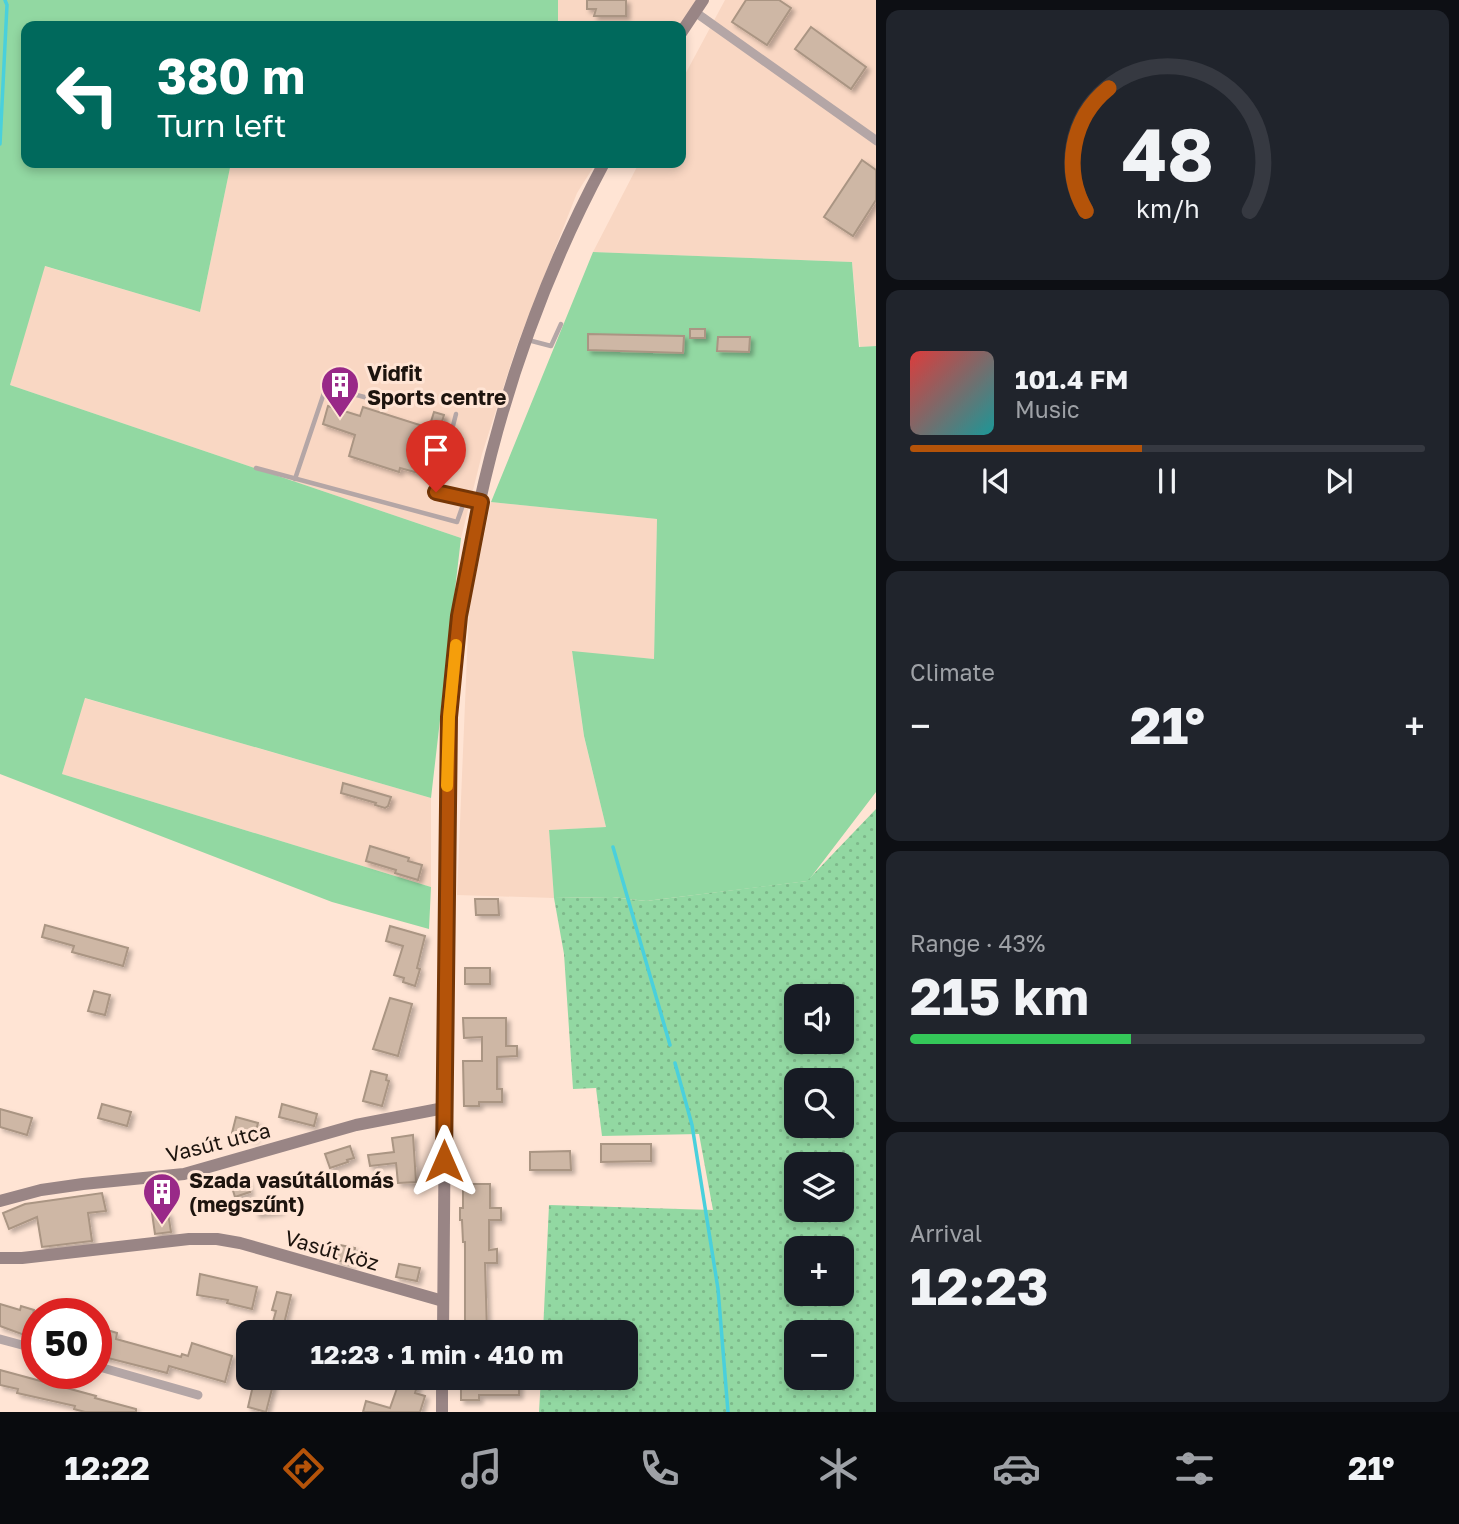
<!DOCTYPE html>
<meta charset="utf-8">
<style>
:root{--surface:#171b24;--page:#20242c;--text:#f1f3f6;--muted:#9ea1a6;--line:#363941;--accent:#b45309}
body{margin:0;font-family:"Golos Text",sans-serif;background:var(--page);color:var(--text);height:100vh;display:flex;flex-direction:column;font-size:26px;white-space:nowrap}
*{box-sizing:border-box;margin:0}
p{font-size:23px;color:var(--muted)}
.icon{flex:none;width:38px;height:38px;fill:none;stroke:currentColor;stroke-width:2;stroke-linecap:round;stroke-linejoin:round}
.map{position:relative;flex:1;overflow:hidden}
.details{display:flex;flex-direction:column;gap:10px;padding:10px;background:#0d0f14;width:583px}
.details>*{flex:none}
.guide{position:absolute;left:21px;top:21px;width:665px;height:147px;border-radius:14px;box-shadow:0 4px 10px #0003;background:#00695c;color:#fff;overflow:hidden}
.tools{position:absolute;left:784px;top:984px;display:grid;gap:14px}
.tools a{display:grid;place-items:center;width:70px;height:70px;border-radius:14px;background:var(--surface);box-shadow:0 4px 10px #0003;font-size:35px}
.speed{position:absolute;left:21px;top:1298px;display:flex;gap:14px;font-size:35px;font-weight:700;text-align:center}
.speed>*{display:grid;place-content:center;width:91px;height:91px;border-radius:50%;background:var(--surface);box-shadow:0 4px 10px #0003;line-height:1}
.speed .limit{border:10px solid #d22;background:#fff;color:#111}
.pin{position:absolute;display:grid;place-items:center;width:60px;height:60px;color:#fff;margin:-72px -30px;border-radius:50% 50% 50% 0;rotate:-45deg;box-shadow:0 0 7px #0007}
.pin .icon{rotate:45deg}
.me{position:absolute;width:77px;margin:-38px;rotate:0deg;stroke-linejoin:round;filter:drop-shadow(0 0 5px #0008)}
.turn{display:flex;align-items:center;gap:24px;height:147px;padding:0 21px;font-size:32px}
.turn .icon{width:91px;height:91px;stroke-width:2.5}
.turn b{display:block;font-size:49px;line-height:60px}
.big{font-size:52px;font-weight:700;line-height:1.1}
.details .widget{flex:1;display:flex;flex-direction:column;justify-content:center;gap:10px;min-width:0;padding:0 24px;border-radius:14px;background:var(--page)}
.details .dial{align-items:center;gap:0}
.dial svg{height:182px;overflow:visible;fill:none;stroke:var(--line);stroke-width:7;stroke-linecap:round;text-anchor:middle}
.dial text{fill:var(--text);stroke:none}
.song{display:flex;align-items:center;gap:21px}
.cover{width:84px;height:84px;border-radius:10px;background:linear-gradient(135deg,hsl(0 70% 55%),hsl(180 70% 35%))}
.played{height:7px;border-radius:4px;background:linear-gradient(90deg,var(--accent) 45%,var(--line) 45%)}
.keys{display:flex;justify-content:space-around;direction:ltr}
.heat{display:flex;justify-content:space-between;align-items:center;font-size:38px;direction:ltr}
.charge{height:10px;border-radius:5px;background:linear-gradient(90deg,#34c759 43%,var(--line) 0)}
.trip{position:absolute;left:236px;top:1320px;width:402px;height:70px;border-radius:14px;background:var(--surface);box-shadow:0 4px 10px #0003;font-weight:700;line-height:70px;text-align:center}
.menu{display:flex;height:112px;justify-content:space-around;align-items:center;background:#090b0e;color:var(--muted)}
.menu .icon{width:49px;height:49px}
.menu .active{color:var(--accent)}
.menu b{font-size:32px;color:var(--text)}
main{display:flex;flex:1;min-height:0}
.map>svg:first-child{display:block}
</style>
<main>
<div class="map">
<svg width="877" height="1412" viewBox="0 0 877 1412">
<defs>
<pattern id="garden-dots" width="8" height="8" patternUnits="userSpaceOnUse" patternTransform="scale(1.75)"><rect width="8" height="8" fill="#92d8a2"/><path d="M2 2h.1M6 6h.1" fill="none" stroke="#7db88a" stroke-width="1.8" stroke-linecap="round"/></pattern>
<filter id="shadow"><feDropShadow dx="3.5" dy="3.5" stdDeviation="2" flood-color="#0004"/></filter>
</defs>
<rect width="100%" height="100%" fill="#ffe4d4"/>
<!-- built -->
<g fill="#f9d7c3">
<polygon points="558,0 700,0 681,26 558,26"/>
<polygon points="725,0 876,0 876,346 860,347 852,262 593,252 639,163 681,163 681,82"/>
<polygon points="231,163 596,163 577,193 516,348 482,454 461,538 10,385 44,266 200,312"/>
<polygon points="491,502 657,519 654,659 572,652 584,737 606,827 549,830 554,898 457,895 469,608"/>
<polygon points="84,698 431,798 431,887 62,774"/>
</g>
<!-- green -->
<g fill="#92d8a2">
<polygon points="0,0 558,0 558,26 26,26 26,163 231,163 200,312 45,266 10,385 461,538 431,798 85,698 62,774 431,887 429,929 332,902 0,774"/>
<polygon points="593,252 852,262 859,347 877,346 876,792 808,881 646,901 612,897 554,898 549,830 606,827 584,736 572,651 654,659 657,519 491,502"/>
</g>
<!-- garden -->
<path fill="url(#garden-dots)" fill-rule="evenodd" d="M876 809V1412H539L541 1377H626V1332H543L549 1205 713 1210 699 1134 602 1136 596 1088 573 1089 564 954 554 898 612 897 646 901 807 881ZM796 996H842V1041H796ZM796 1080H842V1125H796ZM796 1164H842V1209H796ZM796 1248H842V1293H796ZM796 1332H842V1377H796Z"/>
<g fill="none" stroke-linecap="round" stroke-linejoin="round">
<!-- stream -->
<g stroke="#4ad0dc" stroke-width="3.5">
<polyline points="0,144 7,5 5,0"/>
<polyline points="613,847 670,1045"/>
<polyline points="675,1063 692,1125 718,1289 728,1412"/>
</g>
</g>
<!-- building -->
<g fill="#ceb7a5" stroke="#aa9583" stroke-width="2" filter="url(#shadow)">
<polygon points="587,0 626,0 626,16 594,16 596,9 587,9"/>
<polygon points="746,0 779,0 791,8 767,45 732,22"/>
<polygon points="811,27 866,67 851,89 795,49"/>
<polygon points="862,160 876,170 876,200 853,236 824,217"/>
<rect x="690" y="329" width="15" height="9"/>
<polygon points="588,334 684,336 683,353 588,350"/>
<polygon points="718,337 750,337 749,352 717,351"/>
<polygon points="328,406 360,416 363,407 429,428 434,412 444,415 426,475 400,468 399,472 349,456 355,435 323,424"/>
<polygon points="343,783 391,797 388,806 385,808 375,805 376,803 341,793"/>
<polygon points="370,846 409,858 408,861 422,865 418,880 395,873 396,870 366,861"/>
<polygon points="475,899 498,899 499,915 476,915"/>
<polygon points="45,925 128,948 123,966 72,952 74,946 42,937"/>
<polygon points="390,926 425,936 417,968 420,969 415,986 403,982 404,978 394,975 403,946 386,941"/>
<rect x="465" y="968" width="25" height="16"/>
<polygon points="94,991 110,995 105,1015 88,1011"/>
<polygon points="390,998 412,1004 398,1056 373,1049"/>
<polygon points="463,1018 506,1018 506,1046 517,1046 517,1056 497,1057 497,1089 502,1089 502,1102 479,1102 479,1106 464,1106 463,1061 482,1061 482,1037 464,1038"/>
<polygon points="371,1071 387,1075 386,1080 389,1081 382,1106 363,1101"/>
<polygon points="102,1104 131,1112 127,1126 98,1118"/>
<polygon points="282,1104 317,1114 314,1126 279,1117"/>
<polygon points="0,1109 32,1118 27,1135 0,1127"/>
<polygon points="236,1117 258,1123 254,1139 232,1133"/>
<polygon points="413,1135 416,1182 398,1183 396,1163 370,1166 368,1155 394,1152 392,1138"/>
<polygon points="601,1144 651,1144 651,1161 601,1162"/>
<polygon points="350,1146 354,1158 347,1160 348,1162 330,1168 325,1154"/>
<polygon points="570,1151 571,1170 530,1170 530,1152"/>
<polygon points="246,1177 250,1192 235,1197 230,1181"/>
<polygon points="463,1184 490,1184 490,1208 501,1208 501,1220 489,1220 489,1250 497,1249 497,1263 485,1263 487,1332 465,1332 465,1242 463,1242 462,1220 460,1220 460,1208 463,1208"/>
<polygon points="102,1193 106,1211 88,1213 92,1241 42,1247 37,1217 9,1229 3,1213 25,1204"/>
<polygon points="278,1199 280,1211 256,1214 255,1202"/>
<polygon points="163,1204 164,1214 168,1213 171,1232 155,1234 151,1206"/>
<polygon points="340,1245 355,1248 352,1264 336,1260"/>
<polygon points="399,1264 420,1268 417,1281 396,1277"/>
<polygon points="200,1274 257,1287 252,1309 227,1303 228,1300 197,1295"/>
<polygon points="277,1292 291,1295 282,1332 270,1332 276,1311 272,1310"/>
<polygon points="0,1304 20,1310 21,1306 34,1310 27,1336 0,1326"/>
<polygon points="104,1329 117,1333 116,1339 181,1357 182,1354 188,1356 192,1343 232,1356 225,1382 169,1366 167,1373 96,1355 96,1340 101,1342"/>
<polygon points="0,1370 96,1396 95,1398 136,1409 136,1412 85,1412 74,1409 75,1406 17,1393 18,1389 0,1385"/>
<polygon points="255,1377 275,1377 266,1412 248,1407"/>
<polygon points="401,1377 420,1377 415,1393 425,1396 420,1412 363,1412 366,1401 390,1408"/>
<polygon points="519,1380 519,1395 479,1395 479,1400 461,1400 461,1381"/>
</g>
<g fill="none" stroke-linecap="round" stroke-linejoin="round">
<!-- lane -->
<g stroke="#b4a6a6" stroke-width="4.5">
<polyline points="528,340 551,346 561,324"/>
<polyline points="456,414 436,492 480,502"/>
<polyline points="256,468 457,522 465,499"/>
<polyline points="295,479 326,387 391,404"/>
</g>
<!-- street -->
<g stroke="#b4a6a6" stroke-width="9">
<polyline points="695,12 877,141"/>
<polyline points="0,1339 37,1349"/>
<polyline points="96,1366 198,1395"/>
</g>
<!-- secondary -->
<g stroke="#998585" stroke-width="12">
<polyline points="681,33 703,0"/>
<polyline points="0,1201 41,1190 83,1184 184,1174 356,1125 444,1108"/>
<polyline points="0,1258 22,1258 189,1239 217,1239 240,1243 443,1301"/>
<path d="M443 1332 448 763C453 556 506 346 604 163"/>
<polyline points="442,1412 442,1377"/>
</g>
</g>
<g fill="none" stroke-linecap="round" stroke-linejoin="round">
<defs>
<polyline id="route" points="436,492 481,502 459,616 449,717 444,1161"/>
</defs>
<!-- route casing -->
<use href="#route" stroke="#753606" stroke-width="18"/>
<!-- route -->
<use href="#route" stroke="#b45309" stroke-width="12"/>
<!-- slow -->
<polyline stroke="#f59e0b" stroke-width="12" points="447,786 449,717 456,645"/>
</g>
<!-- icons -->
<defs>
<symbol id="building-pin" viewBox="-11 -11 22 30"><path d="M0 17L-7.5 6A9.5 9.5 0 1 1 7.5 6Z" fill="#992988" stroke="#ffe4d4"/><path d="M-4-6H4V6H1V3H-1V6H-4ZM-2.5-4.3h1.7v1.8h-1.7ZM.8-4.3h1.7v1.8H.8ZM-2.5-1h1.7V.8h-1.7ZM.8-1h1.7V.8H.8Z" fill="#fff"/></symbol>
</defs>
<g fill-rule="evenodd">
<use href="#building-pin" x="318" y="363" width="44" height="60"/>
<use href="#building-pin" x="140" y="1170" width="44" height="60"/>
</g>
<g text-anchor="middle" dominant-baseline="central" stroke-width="6" stroke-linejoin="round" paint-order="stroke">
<!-- poi labels -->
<g font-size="21" font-weight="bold" fill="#1d140e" stroke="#ffe4d4" text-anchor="start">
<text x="367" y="373">Vidfit<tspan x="367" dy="24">Sports centre</tspan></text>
<text x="189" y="1180">Szada vasútállomás<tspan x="189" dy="24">(megszűnt)</tspan></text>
</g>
<!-- street labels -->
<g font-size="21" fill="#1d140e" stroke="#ffe4d4">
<text transform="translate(218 1142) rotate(-14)">Vasút utca</text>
<text transform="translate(332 1250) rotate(16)">Vasút köz</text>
</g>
</g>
</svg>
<div class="tools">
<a><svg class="icon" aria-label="sound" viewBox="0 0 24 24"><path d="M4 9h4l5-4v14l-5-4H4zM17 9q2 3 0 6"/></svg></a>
<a><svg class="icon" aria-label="search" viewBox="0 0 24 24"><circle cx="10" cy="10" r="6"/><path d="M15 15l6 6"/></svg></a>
<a><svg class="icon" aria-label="layers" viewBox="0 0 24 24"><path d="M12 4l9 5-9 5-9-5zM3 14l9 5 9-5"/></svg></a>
<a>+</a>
<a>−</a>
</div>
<div class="speed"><div class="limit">50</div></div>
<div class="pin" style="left:436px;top:492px;background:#d93025"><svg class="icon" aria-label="arrive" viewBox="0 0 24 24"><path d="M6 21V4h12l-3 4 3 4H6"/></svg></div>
<svg class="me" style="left:444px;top:1161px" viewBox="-20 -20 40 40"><path d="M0-17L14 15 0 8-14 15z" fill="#b45309" stroke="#fff" stroke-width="4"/></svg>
<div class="trip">12:23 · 1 min · 410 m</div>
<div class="guide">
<div class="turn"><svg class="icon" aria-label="left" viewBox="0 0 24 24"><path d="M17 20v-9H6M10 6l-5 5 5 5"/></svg><div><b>380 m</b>Turn left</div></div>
</div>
</div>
<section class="details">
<div class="widget dial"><svg viewBox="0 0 100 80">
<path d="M14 69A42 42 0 1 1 86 69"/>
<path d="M14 69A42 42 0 0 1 24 15" stroke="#b45309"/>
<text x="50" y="56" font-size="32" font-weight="700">48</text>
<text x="50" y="72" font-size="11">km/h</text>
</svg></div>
<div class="widget">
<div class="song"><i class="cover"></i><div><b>101.4 FM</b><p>Music</p></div></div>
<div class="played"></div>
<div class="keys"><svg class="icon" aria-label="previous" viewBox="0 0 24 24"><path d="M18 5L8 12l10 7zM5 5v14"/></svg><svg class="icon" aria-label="pause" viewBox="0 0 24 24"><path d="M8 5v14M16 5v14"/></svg><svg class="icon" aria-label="next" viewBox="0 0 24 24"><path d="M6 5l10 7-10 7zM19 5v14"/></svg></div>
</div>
<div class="widget"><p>Climate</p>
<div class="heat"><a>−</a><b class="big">21°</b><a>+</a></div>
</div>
<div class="widget"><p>Range · 43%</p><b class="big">215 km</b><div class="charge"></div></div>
<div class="widget"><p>Arrival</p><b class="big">12:23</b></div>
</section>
</main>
<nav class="menu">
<b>12:22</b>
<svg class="icon active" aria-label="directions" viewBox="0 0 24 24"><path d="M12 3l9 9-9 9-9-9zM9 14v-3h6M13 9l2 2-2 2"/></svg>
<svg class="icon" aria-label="music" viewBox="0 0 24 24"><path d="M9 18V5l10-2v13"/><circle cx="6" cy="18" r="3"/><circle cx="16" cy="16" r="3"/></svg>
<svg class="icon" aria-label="phone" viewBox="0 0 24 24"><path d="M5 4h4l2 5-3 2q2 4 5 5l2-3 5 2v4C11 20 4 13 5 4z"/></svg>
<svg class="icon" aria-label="climate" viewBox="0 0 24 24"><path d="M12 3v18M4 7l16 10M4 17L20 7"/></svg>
<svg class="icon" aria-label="car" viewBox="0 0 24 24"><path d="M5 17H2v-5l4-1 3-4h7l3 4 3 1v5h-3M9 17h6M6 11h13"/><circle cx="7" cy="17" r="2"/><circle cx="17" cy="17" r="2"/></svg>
<svg class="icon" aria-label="filters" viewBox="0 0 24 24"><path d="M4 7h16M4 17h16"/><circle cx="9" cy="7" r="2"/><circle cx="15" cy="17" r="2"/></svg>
<b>21°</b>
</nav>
